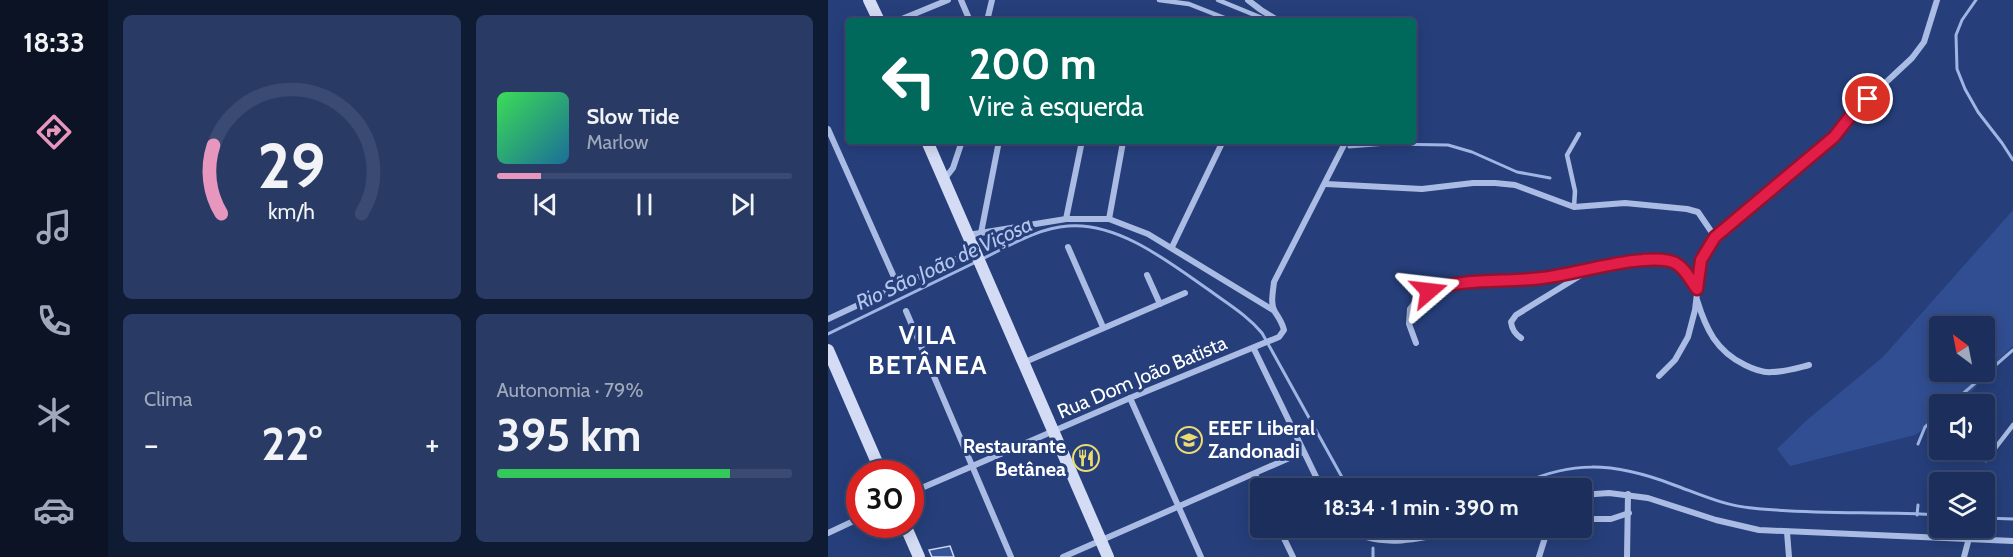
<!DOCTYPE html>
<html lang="pt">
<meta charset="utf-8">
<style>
:root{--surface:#1c2f5c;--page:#293b65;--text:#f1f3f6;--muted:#a0a9bb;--line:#3a4a72;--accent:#e797bd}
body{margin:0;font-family:Cabin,sans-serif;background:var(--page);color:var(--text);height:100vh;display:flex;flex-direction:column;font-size:22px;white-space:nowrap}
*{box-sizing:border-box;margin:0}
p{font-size:20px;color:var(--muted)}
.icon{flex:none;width:33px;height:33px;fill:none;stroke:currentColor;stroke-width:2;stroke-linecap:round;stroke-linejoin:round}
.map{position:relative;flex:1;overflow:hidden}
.drawer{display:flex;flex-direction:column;gap:15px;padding:15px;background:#0f1a33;width:720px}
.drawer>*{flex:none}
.hud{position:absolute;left:18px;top:18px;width:570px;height:126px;border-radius:6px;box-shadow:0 3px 15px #0003,0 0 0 2px var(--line);background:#00695c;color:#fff;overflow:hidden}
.needle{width:39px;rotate:328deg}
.fabs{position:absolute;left:1101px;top:316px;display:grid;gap:12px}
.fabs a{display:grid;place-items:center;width:66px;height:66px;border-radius:6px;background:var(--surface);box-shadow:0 3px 15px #0003,0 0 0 2px var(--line);font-size:30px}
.speed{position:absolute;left:18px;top:460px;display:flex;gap:12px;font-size:30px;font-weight:700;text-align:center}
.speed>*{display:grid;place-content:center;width:78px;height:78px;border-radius:50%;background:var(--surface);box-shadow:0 3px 15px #0003,0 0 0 2px var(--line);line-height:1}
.speed .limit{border:9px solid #d22;background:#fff;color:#111}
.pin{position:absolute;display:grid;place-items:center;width:51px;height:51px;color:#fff;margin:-26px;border:3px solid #fff;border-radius:50%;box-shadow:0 2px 6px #0007}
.me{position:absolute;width:66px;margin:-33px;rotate:73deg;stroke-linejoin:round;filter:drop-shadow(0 0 4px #0008)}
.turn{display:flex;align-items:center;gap:21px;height:126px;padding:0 24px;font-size:27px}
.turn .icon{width:78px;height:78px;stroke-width:2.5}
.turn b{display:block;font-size:42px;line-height:51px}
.big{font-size:45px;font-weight:700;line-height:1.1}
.drawer .widget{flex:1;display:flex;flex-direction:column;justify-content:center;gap:9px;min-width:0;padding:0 21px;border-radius:9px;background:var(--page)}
.drawer .dial{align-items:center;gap:0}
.dial svg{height:156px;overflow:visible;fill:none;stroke:var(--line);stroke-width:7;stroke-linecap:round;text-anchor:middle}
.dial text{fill:var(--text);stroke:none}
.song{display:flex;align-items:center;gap:18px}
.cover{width:72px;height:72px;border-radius:9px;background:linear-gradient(135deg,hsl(130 70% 55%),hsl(200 70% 35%))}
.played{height:6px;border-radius:3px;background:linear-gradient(90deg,var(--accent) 15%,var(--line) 15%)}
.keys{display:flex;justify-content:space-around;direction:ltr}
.heat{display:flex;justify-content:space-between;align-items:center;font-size:33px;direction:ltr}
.charge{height:9px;border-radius:4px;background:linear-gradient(90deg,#34c759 79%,var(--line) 0)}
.drawer .tiles{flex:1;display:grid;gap:15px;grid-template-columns:repeat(2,1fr)}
.trip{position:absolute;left:422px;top:478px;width:342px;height:60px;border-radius:6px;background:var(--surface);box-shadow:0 3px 15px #0003,0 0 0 2px var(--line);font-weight:700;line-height:60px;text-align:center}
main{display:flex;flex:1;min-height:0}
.menu{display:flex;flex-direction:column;width:108px;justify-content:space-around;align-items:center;background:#0b1325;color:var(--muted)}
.menu .icon{width:42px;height:42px}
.menu .on{color:var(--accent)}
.menu b{font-size:27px;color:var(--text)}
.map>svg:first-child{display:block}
</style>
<main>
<nav class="menu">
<b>18:33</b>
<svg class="icon on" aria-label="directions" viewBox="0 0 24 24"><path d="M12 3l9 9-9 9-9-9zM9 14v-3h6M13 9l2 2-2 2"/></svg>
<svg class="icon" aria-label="music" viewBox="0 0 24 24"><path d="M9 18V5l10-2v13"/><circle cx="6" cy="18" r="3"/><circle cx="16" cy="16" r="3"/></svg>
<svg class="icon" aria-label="phone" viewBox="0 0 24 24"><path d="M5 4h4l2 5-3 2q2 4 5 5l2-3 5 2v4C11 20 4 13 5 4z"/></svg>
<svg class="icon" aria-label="climate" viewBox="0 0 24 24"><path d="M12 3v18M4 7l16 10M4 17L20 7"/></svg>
<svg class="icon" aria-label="car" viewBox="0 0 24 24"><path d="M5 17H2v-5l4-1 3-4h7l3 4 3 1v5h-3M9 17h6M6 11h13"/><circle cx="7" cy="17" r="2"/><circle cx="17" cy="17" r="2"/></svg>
</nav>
<section class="drawer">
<div class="tiles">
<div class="widget dial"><svg viewBox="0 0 100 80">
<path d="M14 69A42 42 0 1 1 86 69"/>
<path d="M14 69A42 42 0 0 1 10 34" stroke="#e797bd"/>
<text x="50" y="56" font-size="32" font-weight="700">29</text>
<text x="50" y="72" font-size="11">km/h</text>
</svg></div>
<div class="widget">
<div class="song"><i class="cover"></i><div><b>Slow Tide</b><p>Marlow</p></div></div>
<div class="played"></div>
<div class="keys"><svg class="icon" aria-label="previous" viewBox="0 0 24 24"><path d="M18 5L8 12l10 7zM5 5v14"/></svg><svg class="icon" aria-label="pause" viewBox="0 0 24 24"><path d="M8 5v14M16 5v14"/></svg><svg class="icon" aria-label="next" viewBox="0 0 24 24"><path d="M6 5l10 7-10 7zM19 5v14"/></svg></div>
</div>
<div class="widget"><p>Clima</p>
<div class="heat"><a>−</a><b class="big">22°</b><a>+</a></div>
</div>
<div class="widget"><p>Autonomia · 79%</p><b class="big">395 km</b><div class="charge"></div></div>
</div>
</section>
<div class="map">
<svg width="1185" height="557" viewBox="0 0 1185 557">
<rect width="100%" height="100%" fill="#263f7b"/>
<!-- green -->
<path fill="#314e92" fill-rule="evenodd" d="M1185 210V346L1162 368 1134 405H1112L1111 419 1087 435 962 466 949 449 979 420 1055 357ZM1112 327H1156V372H1112Z"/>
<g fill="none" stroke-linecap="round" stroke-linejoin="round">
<!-- stream -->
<g stroke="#9fb5e4" stroke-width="3">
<polyline points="1148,0 1134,20 1128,35 1129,69 1137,89 1150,112 1174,143 1185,160"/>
<polyline points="521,147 559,144 620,145 644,152 689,172 722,178"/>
<path d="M154 259C181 246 210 228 240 226 291 222 342 263 381 290 400 304 419 315 434 333L515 479 519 489"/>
<polyline points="0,334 148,262"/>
<polyline points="1122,405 1185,350"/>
<polyline points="1090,444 1097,427 1112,414"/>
<path d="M683 489C741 459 786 462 846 485 871 494 897 506 924 508 987 515 1049 511 1112 515"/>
<polyline points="1089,515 1090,505"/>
<polyline points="1156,518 1185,519"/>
<polyline points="547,531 547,528"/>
<polyline points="545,548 545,557"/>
</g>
</g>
<!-- building -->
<polygon fill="#375397" stroke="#cdd9f3" stroke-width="1.5" points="122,546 126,557 104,557 101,550"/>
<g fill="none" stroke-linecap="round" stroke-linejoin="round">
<!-- lane -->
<g stroke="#aabce4" stroke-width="4.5">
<polyline points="331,0 361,4 404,21"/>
<polyline points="390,0 434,18"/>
<polyline points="746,207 747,191 739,155 751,134"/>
<polyline points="1158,460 1185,425"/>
</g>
<!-- street -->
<g stroke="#aabce4" stroke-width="6">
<polyline points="133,0 142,21"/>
<polyline points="420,0 433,10 451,21"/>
<polyline points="69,21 120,0"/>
<polyline points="159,21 164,0"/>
<polyline points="0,129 70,286"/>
<polyline points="115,181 125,168 134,141"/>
<polyline points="498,184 594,189 645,183 667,183 687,185 746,207 797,203 859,209 870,212 887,237"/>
<polyline points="238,219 254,141"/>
<polyline points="281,219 295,142"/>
<polyline points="153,233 171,141"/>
<polyline points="140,235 238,219 281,219 320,234 445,310"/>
<polyline points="240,247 275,327"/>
<polyline points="344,247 395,141"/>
<polyline points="319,275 332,304"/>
<path d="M869 300C878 329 888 351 917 365 925 369 935 373 944 372 956 372 969 368 981 365"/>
<polyline points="78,311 183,557"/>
<polyline points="0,319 146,251"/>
<path d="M693 338C687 334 684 330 683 322L688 315 758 272"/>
<polyline points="588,343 581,324 582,309 588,301 601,291 626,283 714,278 778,266 836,261 850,265 869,289"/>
<polyline points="426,349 494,489"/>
<polyline points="197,362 357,293"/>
<polyline points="831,376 847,360 860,337 867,310 873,260 887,237 1007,137 1024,114 1084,58 1096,42 1109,0"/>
<polyline points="302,398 373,557"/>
<polyline points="427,474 434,489"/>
<path d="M82 493 302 398 451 337 456 330C454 322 451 318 447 312 442 304 445 292 446 282L518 141"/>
<polyline points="753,495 781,493 820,498 888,520 931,530 1185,541"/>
<polyline points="753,519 783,519 801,513"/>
<polyline points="451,528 465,557"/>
<path d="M521 528C551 552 605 536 638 528"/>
<polyline points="959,532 961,557"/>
<polyline points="0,533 32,518"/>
<polyline points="235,557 475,452"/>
<polyline points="711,557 720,528"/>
<polyline points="799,557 800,494"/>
<polyline points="1136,557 1141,538"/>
</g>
<!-- secondary -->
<g stroke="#d3dcf4" stroke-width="12">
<polyline points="41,0 51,21"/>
<polyline points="99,141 280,557"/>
<polyline points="0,350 54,474"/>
<polyline points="77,525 91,557"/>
</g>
</g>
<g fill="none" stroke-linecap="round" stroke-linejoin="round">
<defs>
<path id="route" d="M601 291C638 277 675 283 714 278 746 275 816 252 845 262 856 266 863 281 869 289L873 260 887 237 1006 137 1024 114 1040 99"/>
</defs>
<!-- route casing -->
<use href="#route" stroke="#92132f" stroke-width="15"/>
<!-- route -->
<use href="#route" stroke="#e11d48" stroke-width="10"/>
</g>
<!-- icons -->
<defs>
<symbol id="school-ring" viewBox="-11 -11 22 22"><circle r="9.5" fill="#263f7b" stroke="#ecdb70" stroke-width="1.5"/><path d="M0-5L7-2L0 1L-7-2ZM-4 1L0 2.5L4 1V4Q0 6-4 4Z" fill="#ecdb70"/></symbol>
<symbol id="restaurant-ring" viewBox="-11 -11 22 22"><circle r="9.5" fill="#263f7b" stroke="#ecdb70" stroke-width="1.5"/><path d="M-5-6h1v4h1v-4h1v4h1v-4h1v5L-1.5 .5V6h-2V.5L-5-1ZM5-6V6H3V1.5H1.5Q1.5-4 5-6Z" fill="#ecdb70"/></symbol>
</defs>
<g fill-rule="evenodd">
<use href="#school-ring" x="346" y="425" width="30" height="30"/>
<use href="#restaurant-ring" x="243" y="443" width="30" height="30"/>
</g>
<g text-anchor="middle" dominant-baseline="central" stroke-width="6" stroke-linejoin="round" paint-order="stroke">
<!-- street labels -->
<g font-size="20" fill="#fff" stroke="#263f7b">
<text transform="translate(314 377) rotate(-23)">Rua Dom João Batista</text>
</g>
<!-- poi labels -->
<g font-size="20" font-weight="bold" fill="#fff" stroke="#263f7b" text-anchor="start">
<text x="380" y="428">EEEF Liberal<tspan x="380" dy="23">Zandonadi</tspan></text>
<text x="238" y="446" text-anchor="end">Restaurante<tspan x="238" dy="23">Betânea</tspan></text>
</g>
<!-- water labels -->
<g font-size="21" font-style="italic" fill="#b5c6ec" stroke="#263f7b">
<text transform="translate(116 263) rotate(-25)">Rio São João de Viçosa</text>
</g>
<!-- district labels -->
<g font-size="26" font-weight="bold" letter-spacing="1.5" fill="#fff" stroke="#263f7b">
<text x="100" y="335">VILA<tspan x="100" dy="30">BETÂNEA</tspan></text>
</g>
</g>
</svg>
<div class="fabs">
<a><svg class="needle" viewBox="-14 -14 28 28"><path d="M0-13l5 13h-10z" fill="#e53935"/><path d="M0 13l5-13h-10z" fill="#a0a9bb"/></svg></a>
<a><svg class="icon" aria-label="sound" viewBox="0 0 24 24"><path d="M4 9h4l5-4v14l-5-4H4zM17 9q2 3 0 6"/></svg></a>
<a><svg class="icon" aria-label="layers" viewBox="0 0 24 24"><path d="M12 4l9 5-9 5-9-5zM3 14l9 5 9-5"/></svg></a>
</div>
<div class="speed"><div class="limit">30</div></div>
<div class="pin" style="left:1040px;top:99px;background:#d93025"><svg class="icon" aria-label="arrive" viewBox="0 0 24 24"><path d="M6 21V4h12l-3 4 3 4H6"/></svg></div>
<svg class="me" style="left:601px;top:291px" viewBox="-20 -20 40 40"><path d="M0-17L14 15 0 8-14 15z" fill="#e11d48" stroke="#fff" stroke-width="4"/></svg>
<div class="trip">18:34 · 1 min · 390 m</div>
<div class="hud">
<div class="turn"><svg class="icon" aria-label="left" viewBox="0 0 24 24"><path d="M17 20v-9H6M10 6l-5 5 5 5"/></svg><div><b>200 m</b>Vire à esquerda</div></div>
</div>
</div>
</main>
